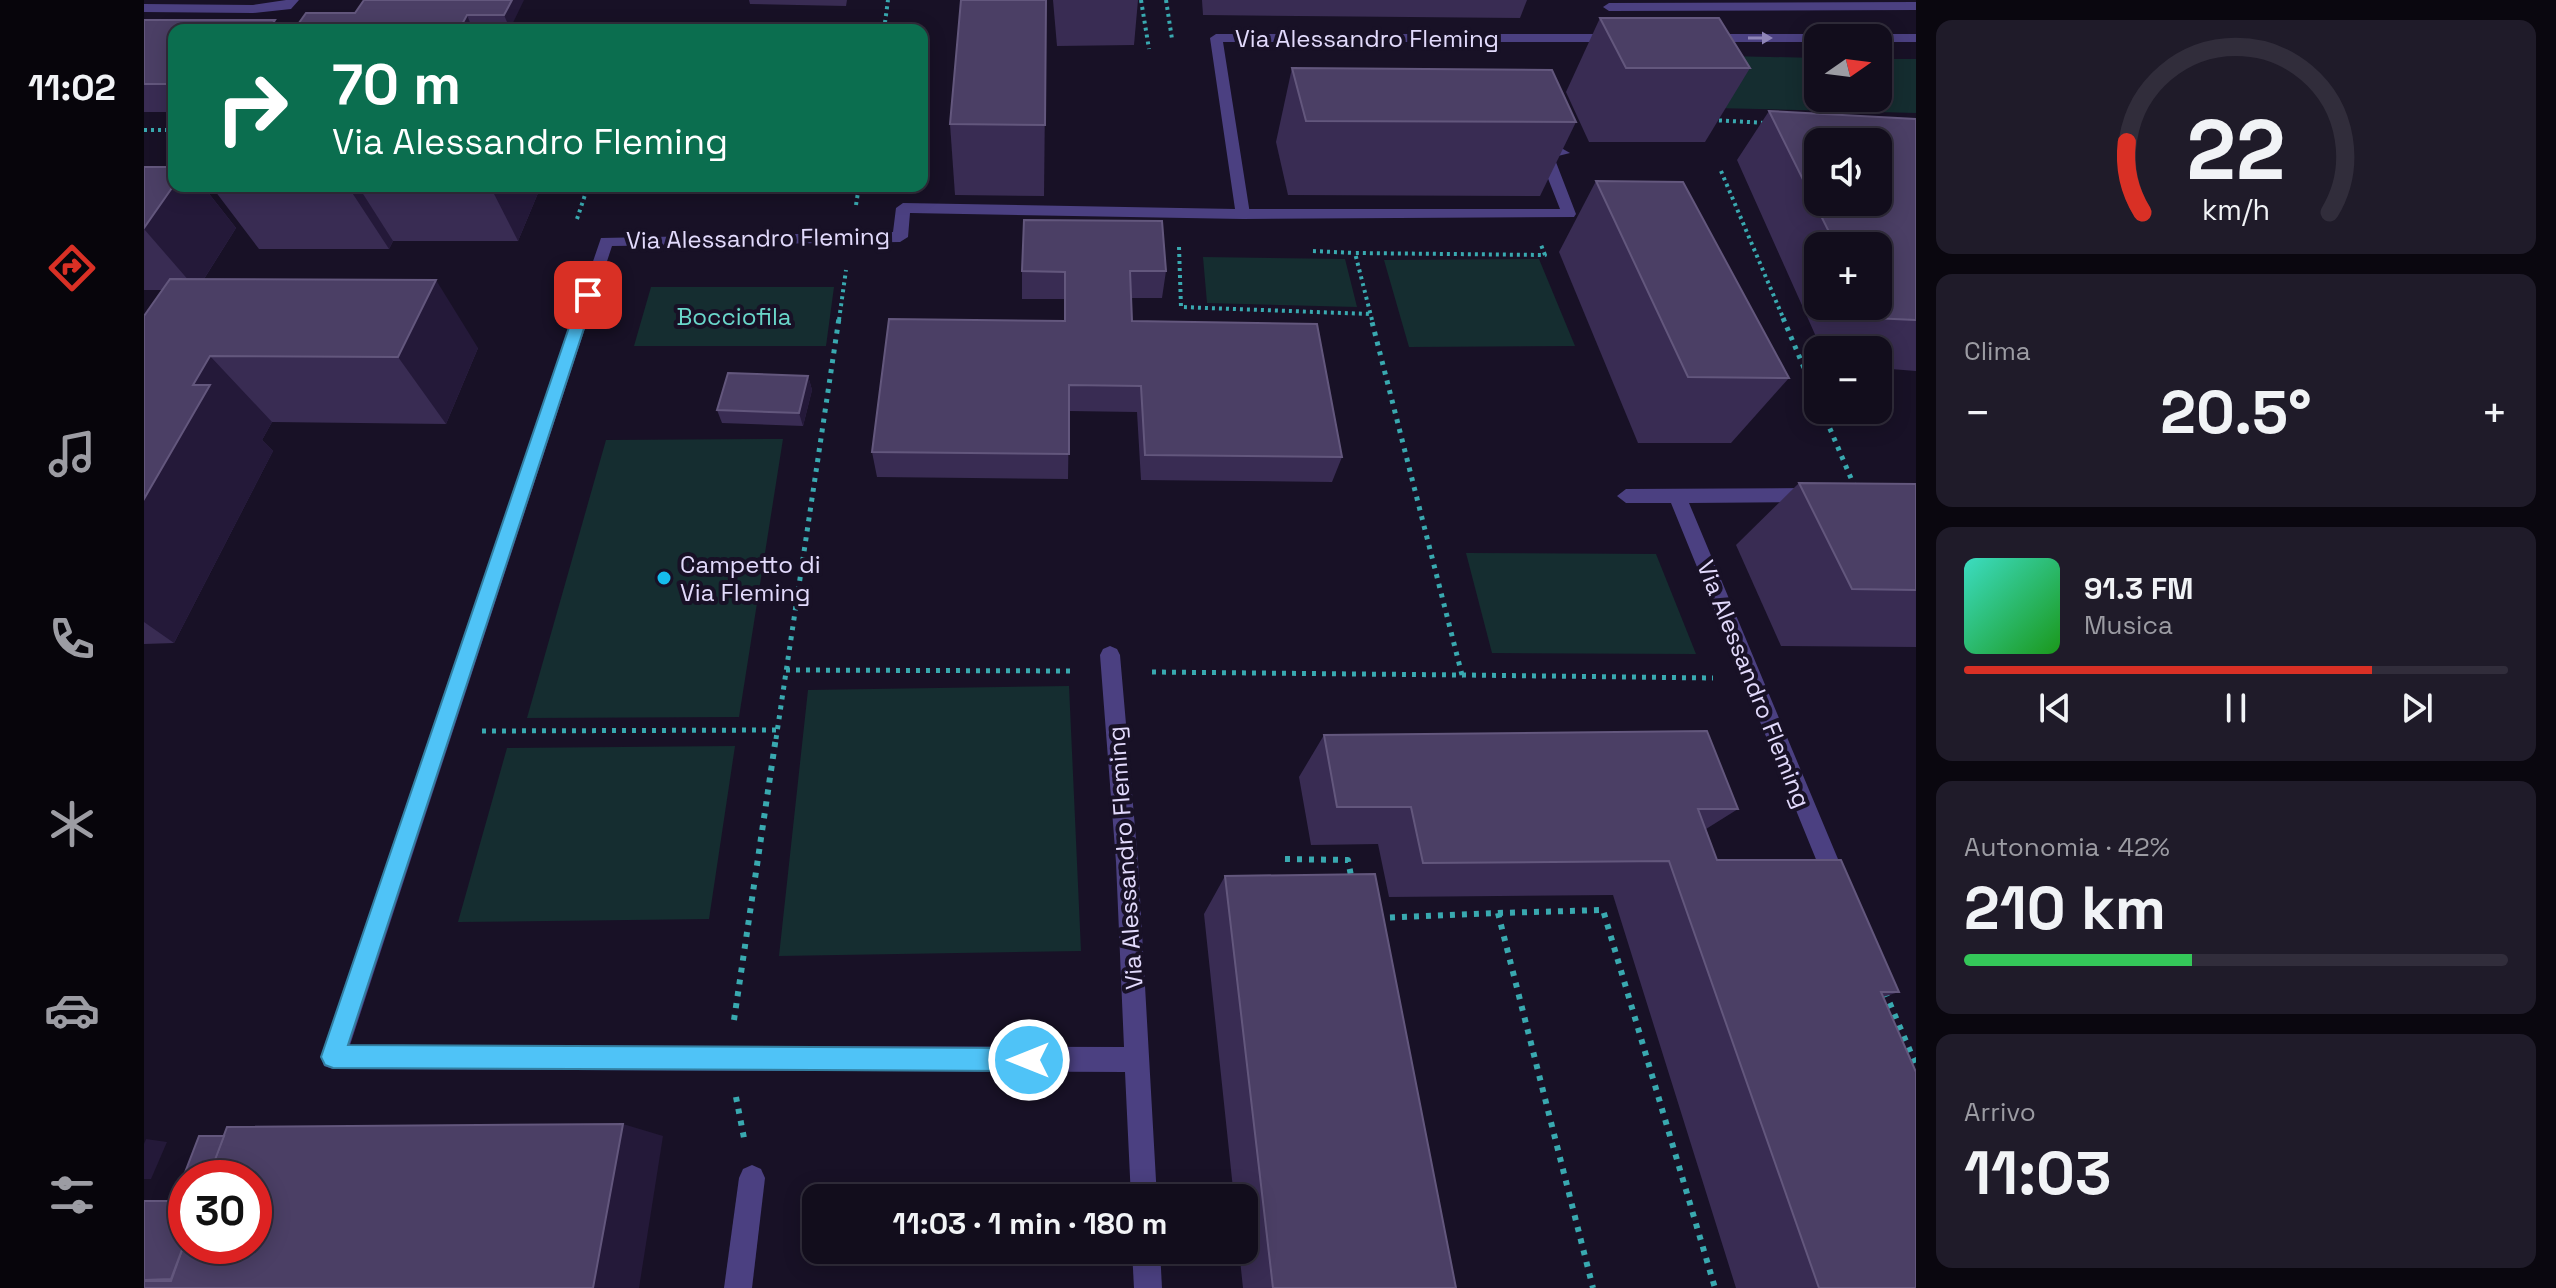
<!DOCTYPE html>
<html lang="it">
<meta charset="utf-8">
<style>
:root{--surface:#120d1c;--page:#1f1b29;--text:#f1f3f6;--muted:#9c9ca3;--line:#312d3b;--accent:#d93025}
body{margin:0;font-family:"Space Grotesk",sans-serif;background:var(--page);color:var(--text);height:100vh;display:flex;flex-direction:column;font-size:30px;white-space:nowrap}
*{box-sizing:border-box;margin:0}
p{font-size:26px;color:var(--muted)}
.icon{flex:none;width:44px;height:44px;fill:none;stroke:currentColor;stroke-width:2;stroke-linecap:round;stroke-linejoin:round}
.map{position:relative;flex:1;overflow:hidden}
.sheet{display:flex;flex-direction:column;gap:20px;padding:20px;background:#0a070f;width:640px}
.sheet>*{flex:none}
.hud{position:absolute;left:24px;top:24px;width:760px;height:168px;border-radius:16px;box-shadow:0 4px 20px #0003,0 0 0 2px var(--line);background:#0b6e4f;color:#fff;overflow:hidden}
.needle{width:52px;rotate:76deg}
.tools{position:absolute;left:1660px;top:24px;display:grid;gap:16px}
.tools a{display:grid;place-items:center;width:88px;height:88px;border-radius:16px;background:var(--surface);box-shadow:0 4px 20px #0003,0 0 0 2px var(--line);font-size:40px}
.speed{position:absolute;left:24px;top:1160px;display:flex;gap:16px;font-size:40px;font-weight:700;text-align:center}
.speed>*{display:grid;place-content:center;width:104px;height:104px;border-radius:50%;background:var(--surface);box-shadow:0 4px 20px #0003,0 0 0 2px var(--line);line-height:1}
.speed .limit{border:12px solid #d22;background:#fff;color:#111}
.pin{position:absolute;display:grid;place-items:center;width:68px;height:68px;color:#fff;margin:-34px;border-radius:16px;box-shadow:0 4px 12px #0006}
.me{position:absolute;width:88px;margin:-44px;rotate:270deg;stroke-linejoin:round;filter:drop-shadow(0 0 6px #0008)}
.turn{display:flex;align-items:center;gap:28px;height:168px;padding:0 32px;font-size:36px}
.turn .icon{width:104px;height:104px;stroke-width:2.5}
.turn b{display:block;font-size:56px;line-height:68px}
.big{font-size:60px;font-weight:800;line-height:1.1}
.sheet .widget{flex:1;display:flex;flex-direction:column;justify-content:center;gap:12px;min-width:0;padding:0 28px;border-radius:16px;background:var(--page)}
.sheet .dial{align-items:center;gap:0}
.dial svg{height:208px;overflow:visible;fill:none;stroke:var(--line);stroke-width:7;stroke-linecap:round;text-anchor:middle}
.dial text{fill:var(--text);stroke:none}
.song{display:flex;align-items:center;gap:24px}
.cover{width:96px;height:96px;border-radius:12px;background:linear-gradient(135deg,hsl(170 70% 55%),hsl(120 70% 35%))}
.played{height:8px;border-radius:4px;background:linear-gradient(90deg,var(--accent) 75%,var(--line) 75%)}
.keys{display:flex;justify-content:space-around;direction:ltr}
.heat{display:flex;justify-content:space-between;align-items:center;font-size:44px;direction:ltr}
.charge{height:12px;border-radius:6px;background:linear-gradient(90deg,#34c759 42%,var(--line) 0)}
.trip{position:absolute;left:658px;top:1184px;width:456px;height:80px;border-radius:16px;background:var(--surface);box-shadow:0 4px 20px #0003,0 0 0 2px var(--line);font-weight:800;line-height:80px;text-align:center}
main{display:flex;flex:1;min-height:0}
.menu{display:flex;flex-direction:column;width:144px;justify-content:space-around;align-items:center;background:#07050b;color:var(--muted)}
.menu .icon{width:56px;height:56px}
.menu .selected{color:var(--accent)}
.menu b{font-size:36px;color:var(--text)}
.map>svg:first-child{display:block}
</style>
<main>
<nav class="menu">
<b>11:02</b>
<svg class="icon selected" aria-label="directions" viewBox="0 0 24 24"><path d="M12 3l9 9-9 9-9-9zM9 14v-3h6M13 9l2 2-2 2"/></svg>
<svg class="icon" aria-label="music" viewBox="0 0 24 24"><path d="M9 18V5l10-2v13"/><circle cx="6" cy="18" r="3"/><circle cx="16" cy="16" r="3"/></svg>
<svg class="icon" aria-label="phone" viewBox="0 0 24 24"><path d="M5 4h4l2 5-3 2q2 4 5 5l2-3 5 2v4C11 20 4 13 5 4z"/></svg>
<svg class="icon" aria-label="climate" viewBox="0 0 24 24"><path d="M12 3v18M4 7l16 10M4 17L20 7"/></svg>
<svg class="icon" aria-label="car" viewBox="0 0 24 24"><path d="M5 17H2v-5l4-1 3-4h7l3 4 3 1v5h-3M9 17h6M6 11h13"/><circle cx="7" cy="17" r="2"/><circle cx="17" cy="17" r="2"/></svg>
<svg class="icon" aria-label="filters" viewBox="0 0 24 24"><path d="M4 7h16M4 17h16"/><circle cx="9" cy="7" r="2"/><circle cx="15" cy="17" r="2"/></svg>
</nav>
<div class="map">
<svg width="1772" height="1288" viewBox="0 0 1772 1288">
<rect width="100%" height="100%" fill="#181126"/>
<!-- green -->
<g fill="#152d30">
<polygon points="1541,55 1674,58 1674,98 1734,98 1734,59 1772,59 1772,113 1571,108"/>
<polygon points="1059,257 1201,259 1213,307 1063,303"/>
<polygon points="1395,259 1431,346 1265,347 1240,260"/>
<polygon points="507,287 690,287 682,346 490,346"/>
<polygon points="639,439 595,717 383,718 462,440"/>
<polygon points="1322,553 1512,554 1552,654 1348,653"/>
<polygon points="925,686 937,951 635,956 664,690"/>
<polygon points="591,746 565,919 314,922 363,748"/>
</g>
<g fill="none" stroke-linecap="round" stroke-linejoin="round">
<!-- path-far2 -->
<g stroke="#39a9b0" stroke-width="4" stroke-dasharray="3 4" stroke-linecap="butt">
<polyline points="997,0 1005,49"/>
<polyline points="1022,0 1028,39"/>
<polyline points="740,30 744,0"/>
<polyline points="1568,120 1622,123"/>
<polyline points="0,130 30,130"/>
<polyline points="1577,171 1640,320"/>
<polyline points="712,205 715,186"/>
<polyline points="433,219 444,186"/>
<polyline points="1035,247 1037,307 1226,314"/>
<polyline points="1169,251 1211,253"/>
<polyline points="695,320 702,270"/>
<polyline points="1228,320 1211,253 1401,255 1397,245"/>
</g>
<!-- path-far1 -->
<g stroke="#39a9b0" stroke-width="5" stroke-dasharray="4 6" stroke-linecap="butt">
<polyline points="1639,318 1674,401"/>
<polyline points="1678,410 1712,490"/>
<polyline points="642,670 930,671"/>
<polyline points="1008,672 1318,675 1227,318"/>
<polyline points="1318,675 1569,678"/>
<polyline points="338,731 633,730"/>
<polyline points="632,739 695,318"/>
</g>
<!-- path -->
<g stroke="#39a9b0" stroke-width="6" stroke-dasharray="5 7" stroke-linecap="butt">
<polyline points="1141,859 1204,860 1208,881"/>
<polyline points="1354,913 1459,910 1571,1288"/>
<polyline points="1234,918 1354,913 1449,1288"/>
<polyline points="1741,992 1772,1065"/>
<polyline points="590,1020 632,737"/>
<polyline points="592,1097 600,1138"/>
</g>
<!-- lane -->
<g fill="#4b4081" fill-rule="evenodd">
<polygon points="142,0 155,0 147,9 109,13 0,12 0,4 109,5"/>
<polygon points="1401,149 1419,149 1426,153 1410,157 1432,214 1430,217 1099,219 1092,214 1099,209 1416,209 1394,153"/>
</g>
<!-- street -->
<g fill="#4b4081" fill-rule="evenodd">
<polygon points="1772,2 1772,10 1465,11 1459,7 1465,3"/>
<polygon points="1072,34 1472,34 1478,38 1472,42 1079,42 1106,214 1099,219 766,213 764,237 756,242 468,246 206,1045 980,1047 972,862 956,655 959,649 966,646 973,649 976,655 994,862 1013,1198 987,1198 981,1072 189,1069 180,1066 177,1057 457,238 749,232 752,208 759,203 1091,209 1066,38"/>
<polygon points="1674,34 1680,38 1674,38 1674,42 1560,42 1554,38 1560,34"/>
<polygon points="1734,34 1772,34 1772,42 1734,42 1734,38 1728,38"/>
<polygon points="1670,488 1679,495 1670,502 1545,503 1699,871 1696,879 1688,882 1680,879 1527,503 1482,503 1473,496 1482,489"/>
<polygon points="608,1165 617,1169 621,1178 608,1288 580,1288 595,1178 599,1169"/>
<polygon points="988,1250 1016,1250 1018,1288 990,1288"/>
</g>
</g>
<!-- wall -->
<g fill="#392c53" fill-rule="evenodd">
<polygon points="368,0 366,29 150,30 211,13"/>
<polygon points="605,0 703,0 702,6 606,4"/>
<polygon points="902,0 900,196 811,195 806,124"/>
<polygon points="909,0 994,0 990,45 913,46"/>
<polygon points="1058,0 1383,0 1376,18 1059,15"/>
<polygon points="1456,18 1606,68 1561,142 1445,142 1422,92"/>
<polygon points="0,20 30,30 30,112 0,112"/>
<polygon points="1148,68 1432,122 1396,196 1144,195 1132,142"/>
<path d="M1625 111 1772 119V371L1734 368V350H1678L1593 160ZM1674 246H1734V306H1674Z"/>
<polygon points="0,167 30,186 59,186 92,228 60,279 334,348 302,424 128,422 118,440 129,451 30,643 0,644 0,316 18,290 0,290"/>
<polygon points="1452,181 1645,378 1587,443 1494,443 1415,252"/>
<polygon points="69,186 397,186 374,241 249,241 245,249 115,249 68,187"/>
<polygon points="878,271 1022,271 1018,298 987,298 988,321 1198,457 1188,482 997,480 993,412 925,411 924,479 733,477 728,452 920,321 920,299 878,299"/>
<polygon points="664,376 668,390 659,426 578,423 573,410"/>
<polygon points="1655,483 1772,484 1772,647 1637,646 1592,545"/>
<polygon points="1180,735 1594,809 1562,829 1573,860 1755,992 1739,997 1772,1288 1592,1288 1469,895 1245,897 1234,844 1167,845 1155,777"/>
<polygon points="1081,876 1312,1288 1099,1288 1095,1250 1100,1250 1100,1198 1090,1198 1060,914"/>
</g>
<!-- shaded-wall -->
<g fill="#241939">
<polygon points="368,0 380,0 366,29 360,15"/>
<polygon points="323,15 329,30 315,30"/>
<polygon points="131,20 137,30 124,30"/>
<polygon points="30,186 59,186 92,228 53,290 0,229 0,228"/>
<polygon points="206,186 214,186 249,241 245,249 205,188"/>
<polygon points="346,186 397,186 374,241"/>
<polygon points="292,280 334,348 302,424 254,357"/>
<polygon points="66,356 128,422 118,440 129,451 30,643 0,622 0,499 49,385"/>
<polygon points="664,376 668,390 659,426 655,413"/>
<polygon points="479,1124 519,1136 495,1288 449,1288"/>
<polygon points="2,1139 23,1142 7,1179 0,1179 0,1144"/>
</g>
<!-- building -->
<g fill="#4b3f65" stroke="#63577d" stroke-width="2" fill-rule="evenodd">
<polygon points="220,0 368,0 360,15 323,15 315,30 150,30 162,13 211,13"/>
<polygon points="817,0 902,0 901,125 806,124"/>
<polygon points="1456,18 1575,18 1606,68 1482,68"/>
<polygon points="0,20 131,20 124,30 30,30 30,84 0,84"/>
<polygon points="661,25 698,25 697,30 660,30"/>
<polygon points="1148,68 1408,70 1432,122 1162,121"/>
<path d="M1625 111 1772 119V320L1728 318 1722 306H1734V246H1692ZM1674 142H1734V202H1674Z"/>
<polygon points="0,167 30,167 30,185 0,228"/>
<polygon points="1452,181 1539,182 1645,378 1544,377"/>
<polygon points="69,186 206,186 205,188 68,187"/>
<polygon points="880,220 1018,221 1022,271 986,271 988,321 1173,324 1198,457 1001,455 997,386 925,385 925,454 728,452 745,319 921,321 921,272 878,271"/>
<polygon points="26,279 292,280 254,357 66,356 49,385 66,385 0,499 0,316"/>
<polygon points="584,373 664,376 655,413 573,410"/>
<polygon points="1655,483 1772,484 1772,590 1708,589"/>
<polygon points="1563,731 1594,809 1554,809 1573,860 1697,860 1755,992 1737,992 1772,1072 1772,1288 1675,1288 1525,861 1279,863 1267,807 1193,807 1180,735"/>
<polygon points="1231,874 1312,1288 1129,1288 1081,876"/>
<polygon points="479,1124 449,1288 0,1288 0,1281 27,1281 42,1239 42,1246 110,1246 110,1178 64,1178 83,1127"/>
<polygon points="55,1136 80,1136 64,1178 42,1178 42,1239 27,1279 0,1280 0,1201 30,1201"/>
</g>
<!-- one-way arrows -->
<defs><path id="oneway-solid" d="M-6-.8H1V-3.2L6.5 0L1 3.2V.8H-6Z" transform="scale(2)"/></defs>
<use fill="#8f85b8" href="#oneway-solid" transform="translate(1616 38)"/>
<!-- route -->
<polygon fill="#4fc3f7" stroke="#337fa1" stroke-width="2" points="444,291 451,295 204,1045 885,1048 893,1052 897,1060 893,1068 885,1071 189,1068 181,1065 177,1057 436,295"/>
<!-- markers -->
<circle fill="#15bded" stroke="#181126" stroke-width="3" cx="520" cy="578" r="8"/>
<g text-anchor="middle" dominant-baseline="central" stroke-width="8" stroke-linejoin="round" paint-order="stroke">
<!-- street labels -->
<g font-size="24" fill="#e2dafc" stroke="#181126">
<text x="1223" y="38">Via Alessandro Fleming</text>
<text transform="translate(614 238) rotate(-1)">Via Alessandro Fleming</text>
<text transform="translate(1610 684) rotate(68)">Via Alessandro Fleming</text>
<text transform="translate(981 858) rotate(-94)">Via Alessandro Fleming</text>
</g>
<!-- park labels -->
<g font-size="24" fill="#6ad7ca" stroke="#181126">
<text x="590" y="316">Bocciofila</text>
</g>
<!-- poi labels -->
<g font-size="24" fill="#e2dafc" stroke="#181126" text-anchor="start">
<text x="536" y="564">Campetto di<tspan x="536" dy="28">Via Fleming</tspan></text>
</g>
</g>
</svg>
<div class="tools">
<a><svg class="needle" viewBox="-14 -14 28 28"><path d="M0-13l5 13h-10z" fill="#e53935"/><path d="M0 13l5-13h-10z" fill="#9c9ca3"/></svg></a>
<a><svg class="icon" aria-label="sound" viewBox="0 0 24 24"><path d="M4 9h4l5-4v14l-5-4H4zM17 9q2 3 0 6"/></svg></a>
<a>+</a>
<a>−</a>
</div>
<div class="speed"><div class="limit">30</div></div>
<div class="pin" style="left:444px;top:295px;background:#d93025"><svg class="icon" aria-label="arrive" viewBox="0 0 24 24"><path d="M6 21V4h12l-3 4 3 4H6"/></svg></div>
<svg class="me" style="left:885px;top:1060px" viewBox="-20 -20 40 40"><circle r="17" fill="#4fc3f7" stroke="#fff" stroke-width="3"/><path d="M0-11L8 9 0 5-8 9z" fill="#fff"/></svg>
<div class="trip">11:03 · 1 min · 180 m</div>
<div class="hud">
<div class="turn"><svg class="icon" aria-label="right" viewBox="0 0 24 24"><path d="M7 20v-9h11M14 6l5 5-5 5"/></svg><div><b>70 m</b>Via Alessandro Fleming</div></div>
</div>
</div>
<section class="sheet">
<div class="widget dial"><svg viewBox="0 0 100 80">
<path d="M14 69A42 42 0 1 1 86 69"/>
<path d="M14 69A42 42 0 0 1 8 42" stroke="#d93025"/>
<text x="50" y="56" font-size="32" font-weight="700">22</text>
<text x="50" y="72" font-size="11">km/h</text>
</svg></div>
<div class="widget"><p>Clima</p>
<div class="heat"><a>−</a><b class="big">20.5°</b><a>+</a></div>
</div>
<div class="widget">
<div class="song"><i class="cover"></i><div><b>91.3 FM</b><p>Musica</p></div></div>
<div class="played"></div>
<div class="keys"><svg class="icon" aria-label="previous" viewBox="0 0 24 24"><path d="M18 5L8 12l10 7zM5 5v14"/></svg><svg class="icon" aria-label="pause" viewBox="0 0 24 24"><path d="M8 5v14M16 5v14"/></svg><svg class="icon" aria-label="next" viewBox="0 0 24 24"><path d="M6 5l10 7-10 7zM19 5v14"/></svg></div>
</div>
<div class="widget"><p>Autonomia · 42%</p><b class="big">210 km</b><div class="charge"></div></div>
<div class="widget"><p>Arrivo</p><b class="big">11:03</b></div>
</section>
</main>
